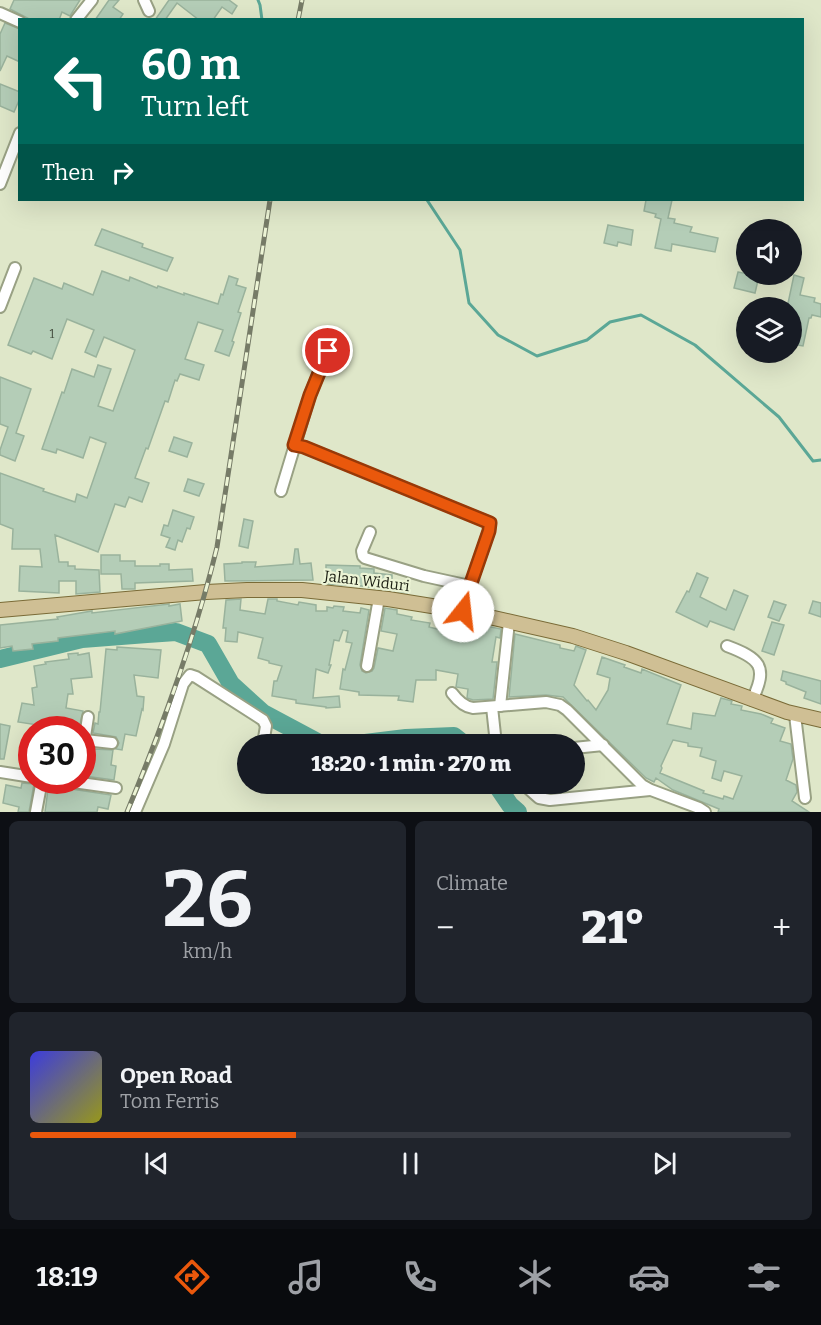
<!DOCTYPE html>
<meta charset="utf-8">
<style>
:root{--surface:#171b24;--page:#20242c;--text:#f1f3f6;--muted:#9ea1a6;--line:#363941;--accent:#ea580c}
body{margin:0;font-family:Bitter,serif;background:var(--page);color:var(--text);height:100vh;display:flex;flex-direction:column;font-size:22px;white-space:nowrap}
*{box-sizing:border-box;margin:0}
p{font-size:20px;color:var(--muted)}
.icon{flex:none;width:33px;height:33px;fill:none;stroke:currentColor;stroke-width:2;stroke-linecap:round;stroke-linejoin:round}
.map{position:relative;height:812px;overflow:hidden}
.sheet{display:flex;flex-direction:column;gap:9px;padding:9px;background:#0d0f14;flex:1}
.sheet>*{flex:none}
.top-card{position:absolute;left:18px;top:18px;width:786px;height:183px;border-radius:0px;box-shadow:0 6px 24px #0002;background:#00695c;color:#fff;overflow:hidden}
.fabs{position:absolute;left:736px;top:219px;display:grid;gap:12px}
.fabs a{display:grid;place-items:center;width:66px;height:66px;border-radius:50%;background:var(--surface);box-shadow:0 6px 24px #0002;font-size:30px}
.speed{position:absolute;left:18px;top:716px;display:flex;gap:12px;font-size:30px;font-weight:700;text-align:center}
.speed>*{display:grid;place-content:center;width:78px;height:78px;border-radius:50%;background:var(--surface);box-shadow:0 6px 24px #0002;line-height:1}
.speed .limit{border:9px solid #d22;background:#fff;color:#111}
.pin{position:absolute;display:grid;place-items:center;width:51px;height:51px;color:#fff;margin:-26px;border:3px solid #fff;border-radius:50%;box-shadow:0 2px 6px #0007}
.me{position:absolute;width:66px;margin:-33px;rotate:16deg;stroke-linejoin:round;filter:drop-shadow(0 0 4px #0008)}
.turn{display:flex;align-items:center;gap:21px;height:126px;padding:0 24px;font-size:27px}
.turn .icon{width:78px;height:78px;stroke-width:2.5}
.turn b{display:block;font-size:42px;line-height:51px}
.then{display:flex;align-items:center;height:57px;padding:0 24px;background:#0003;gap:12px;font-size:22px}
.big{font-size:45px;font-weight:800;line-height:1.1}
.sheet .tile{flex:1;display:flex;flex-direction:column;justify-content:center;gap:9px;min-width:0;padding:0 21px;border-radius:9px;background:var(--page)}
.sheet .dial{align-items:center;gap:0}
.dial b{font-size:78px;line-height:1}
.song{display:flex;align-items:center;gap:18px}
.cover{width:72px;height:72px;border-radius:9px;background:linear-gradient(135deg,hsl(240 70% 55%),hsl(60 70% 35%))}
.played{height:6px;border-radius:3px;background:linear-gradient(90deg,var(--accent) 35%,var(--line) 35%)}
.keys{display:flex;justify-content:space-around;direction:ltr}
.heat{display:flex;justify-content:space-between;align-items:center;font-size:33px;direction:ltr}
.sheet .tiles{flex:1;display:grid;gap:9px;grid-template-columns:1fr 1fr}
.tile:last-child{grid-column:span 2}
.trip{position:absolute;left:237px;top:734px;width:348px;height:60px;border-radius:30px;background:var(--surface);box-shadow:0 6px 24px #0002;font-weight:800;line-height:60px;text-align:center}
.menu{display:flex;height:96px;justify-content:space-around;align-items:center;background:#090b0e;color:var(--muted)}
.menu .icon{width:42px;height:42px}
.menu .current{color:var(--accent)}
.menu b{font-size:27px;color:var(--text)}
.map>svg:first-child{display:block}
</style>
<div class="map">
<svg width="821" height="812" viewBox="0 0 821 812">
<rect width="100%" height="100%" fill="#dfe7c9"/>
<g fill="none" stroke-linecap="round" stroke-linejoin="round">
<!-- stream -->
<g stroke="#5ba796" stroke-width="3">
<polyline points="258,0 260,5 262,20"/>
<polyline points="427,200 460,250 469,303 498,335 537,356 587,340 610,322 641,315 695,345 779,417 813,461 821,460"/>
</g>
<!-- river -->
<g stroke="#5ba796" stroke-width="18">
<polyline points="0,659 82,639 147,634 176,632 208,644 231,684 263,713 321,744"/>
<polyline points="357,744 406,738 454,736 464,744"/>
<polyline points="495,783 510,805 518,812"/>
</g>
</g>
<!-- building -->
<g fill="#b4cdb7" stroke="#99b29c" stroke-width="1.5" fill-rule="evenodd">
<polygon points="14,0 80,0 70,16 62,12 59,20 31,20 10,9"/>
<polygon points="109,0 119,0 113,7 123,14 119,20 95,20"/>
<polygon points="169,0 229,0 237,6 232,14 222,7 213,20 199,20 177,3 165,20 155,20"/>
<polygon points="5,23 20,29 20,62 7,56 0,71 0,34"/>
<polygon points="0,84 20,92 20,98 14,112 0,106"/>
<polygon points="646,200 672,200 668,218 675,219 674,223 692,227 690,232 718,238 715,252 672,244 671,251 655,248 661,219 655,217 656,214 644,211"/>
<polygon points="608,225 633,230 631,245 618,242 617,246 604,243"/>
<polygon points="102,229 143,244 142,247 173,258 167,271 95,245"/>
<polygon points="102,271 129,281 130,277 157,288 158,286 184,295 184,293 218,304 221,294 223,295 229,276 238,279 236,285 246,288 238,312 241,313 232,341 234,342 229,356 215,351 223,330 198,322 185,359 204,365 199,380 180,374 177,381 175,380 168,402 165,401 148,449 146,448 135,478 149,483 142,502 129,497 125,507 115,504 98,552 55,535 59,562 68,562 68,566 75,566 75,569 99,570 100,592 76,594 76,581 59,581 59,593 19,591 20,566 42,567 40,549 12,549 13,529 0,524 0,473 44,489 43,491 75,502 77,494 87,498 106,443 90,437 83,458 57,449 56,453 42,449 62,392 64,393 72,369 94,377 98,365 111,369 98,406 113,411 135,350 104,337 96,357 85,352 94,330 67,319 52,359 33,351 31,354 8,345 34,278 62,289 64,283 93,295"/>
<polygon points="738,272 759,276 755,293 734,288"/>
<polygon points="794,275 804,278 800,295 815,298 814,302 821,304 821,317 812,315 811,318 809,318 803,346 792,344 792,308 787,308"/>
<polygon points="0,377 31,389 16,433 24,436 15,461 0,455 0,450 8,427 0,424"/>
<polygon points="174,437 192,443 187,457 169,451"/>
<polygon points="188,479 204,484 199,496 184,491"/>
<polygon points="173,510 194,517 190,529 187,528 182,542 178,540 175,550 166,547 170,538 161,535 164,525 168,526"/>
<polygon points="244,519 253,521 248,548 239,546"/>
<polygon points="295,549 298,549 300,564 311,563 313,580 225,581 224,564 242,563 242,562 256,562 255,567 293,564"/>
<polygon points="101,555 120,555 120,561 135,561 135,566 160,566 160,564 169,564 169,570 192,569 193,581 135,583 135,589 122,589 121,574 101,574"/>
<polygon points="326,565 360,566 360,568 374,569 374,573 392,575 392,582 407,582 407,593 362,586 326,584"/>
<polygon points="697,573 708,578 700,597 726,610 734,590 748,596 734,630 710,621 707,627 676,612 687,591 689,592"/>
<polygon points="241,599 240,610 265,614 268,599 277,599 277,601 298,605 299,602 316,605 316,611 327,611 327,607 333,608 334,606 344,607 343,611 360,613 361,608 369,610 360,665 362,671 366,673 372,671 374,668 378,648 393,651 397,634 381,631 385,608 397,610 397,614 412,617 411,620 430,623 429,627 445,631 448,618 501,629 500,638 496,637 492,662 497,662 493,699 473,700 467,698 468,689 456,687 458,674 436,670 436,680 416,680 413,702 398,700 399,696 359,695 359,692 340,689 343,669 345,670 352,643 346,642 348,631 343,630 339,641 334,640 329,665 331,665 328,673 316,669 313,698 339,696 340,707 326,708 326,707 296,703 296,700 272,696 274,681 277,681 282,666 269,663 269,661 258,658 263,638 238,632 237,642 225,641 226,628 223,628 226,600"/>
<polygon points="774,601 786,605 779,621 768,617"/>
<polygon points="813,601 821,603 821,617 809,613"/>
<polygon points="169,604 169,606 180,604 182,621 115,634 115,631 58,638 58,641 32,644 33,649 13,651 12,646 0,648 0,625 58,619 57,617 92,611 92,613"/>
<polygon points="772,622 784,625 774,655 762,651"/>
<path d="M515 634 560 645V648L574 651 576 646 586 650 574 685 587 701 588 700 596 710 608 690 610 678 597 674 602 657 625 665 624 667 641 673 642 669 681 685 667 724 691 729 693 713 715 716 721 698 732 701 731 704 742 706 741 710 761 714 773 719 771 723 785 728 780 741 791 744 793 759 786 780 796 785 797 792 792 801 809 812H718L719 809 673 790 656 778 654 782 646 778 563 697 546 695 509 697ZM673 740 688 743V746L702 748 700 756 716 761 712 778 721 781 724 771 742 776 733 799 724 796 723 799 703 793 704 791 660 773 662 768 661 766Z"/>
<polygon points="117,647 161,650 158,678 134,675 137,696 144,697 143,710 142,709 136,736 125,734 122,750 116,749 119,743 116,737 93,733 95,723 98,724 99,712 100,712 106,649 117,650"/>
<polygon points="78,653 78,655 89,653 92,677 71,679 73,694 68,694 66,708 83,711 79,729 50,729 51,727 18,722 22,703 34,705 32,688 37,687 34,666 46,664 45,662 69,659 68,654"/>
<polygon points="783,671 821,681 821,704 804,698 806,692 786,684 786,682 781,680"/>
<polygon points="0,724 10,726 4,759 0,759"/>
<polygon points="94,749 113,750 111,765 116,766 114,780 84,776 86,764 91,765"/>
<polygon points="49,782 58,787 111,795 108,809 98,807 97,812 45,812"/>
<polygon points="22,783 34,784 29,812 18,812 19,807 3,803 6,785 21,788"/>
</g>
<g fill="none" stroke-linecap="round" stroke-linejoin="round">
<defs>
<g id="minor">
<polyline points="144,0 149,11"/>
<polyline points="0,13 20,22"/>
<polyline points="76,20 92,0"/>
<polyline points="0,184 20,133"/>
<polyline points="0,307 15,268"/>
<polyline points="294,445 304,447 490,523 489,531 470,586 463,611"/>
<polyline points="281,491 310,395 328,351"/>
<polyline points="370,532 362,551 363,556 365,558 424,576 470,586"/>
<path d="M727 646C759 658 769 666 752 700"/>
<polyline points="367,666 379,598"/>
<path d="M452 693C458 701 464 707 473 708L546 702 560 705 567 710 642 785 651 790 699 808 705 812"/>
<polyline points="500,706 509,622"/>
<polyline points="492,707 496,744"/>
<polyline points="795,715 805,798"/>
<polyline points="85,740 112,743"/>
<polyline points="574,748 603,745"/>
<polyline points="82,756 88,717"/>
<polyline points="0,772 32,777"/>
<polyline points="59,780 116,788"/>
<polyline points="522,783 539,798 550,800 650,790"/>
<polyline points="36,812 42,780"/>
<polyline points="135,812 164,744 183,684 190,675 196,677 263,720 266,726 263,744"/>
</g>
<polyline id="major" points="0,610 206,592 247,590 302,590 388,599 463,611 573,636 626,653 787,712 821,720"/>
</defs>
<!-- minor casing -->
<use href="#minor" stroke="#99a184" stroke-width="14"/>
<!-- major casing -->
<use href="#major" stroke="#7a6b37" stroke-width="16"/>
<!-- minor -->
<use href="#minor" stroke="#fff" stroke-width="10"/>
<!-- major -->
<use href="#major" stroke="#cfbf94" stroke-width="14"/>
<defs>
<g id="rail">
<polyline points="298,20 302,0"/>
<path d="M127 812C163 725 195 638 217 547L270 200"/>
</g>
</defs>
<!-- rail casing -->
<use href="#rail" stroke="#767b67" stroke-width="5"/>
<!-- rail -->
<use href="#rail" stroke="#ecf4d5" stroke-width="3" stroke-dasharray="9" stroke-linecap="butt"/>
</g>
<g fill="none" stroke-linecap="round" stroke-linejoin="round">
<defs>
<polyline id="route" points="328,351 310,395 294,445 304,447 490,523 489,531 470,586 463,611"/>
</defs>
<!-- route casing -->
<use href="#route" stroke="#983908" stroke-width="15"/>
<!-- route -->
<use href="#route" stroke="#ea580c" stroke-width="10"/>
</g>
<g text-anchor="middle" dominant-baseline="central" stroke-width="4.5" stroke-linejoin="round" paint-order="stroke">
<!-- number labels -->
<g font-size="12" fill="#40483a">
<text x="52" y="334">1</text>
</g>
<!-- street labels -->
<g font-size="15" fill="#191c11" stroke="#ecf4d5">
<text transform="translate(367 581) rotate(7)">Jalan Widuri</text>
</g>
</g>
</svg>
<div class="fabs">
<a><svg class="icon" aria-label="sound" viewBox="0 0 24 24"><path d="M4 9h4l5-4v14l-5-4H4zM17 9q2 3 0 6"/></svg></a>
<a><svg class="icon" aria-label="layers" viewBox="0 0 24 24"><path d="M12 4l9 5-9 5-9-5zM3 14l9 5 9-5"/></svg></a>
</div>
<div class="speed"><div class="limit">30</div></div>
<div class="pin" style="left:328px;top:351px;background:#d93025"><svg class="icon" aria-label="arrive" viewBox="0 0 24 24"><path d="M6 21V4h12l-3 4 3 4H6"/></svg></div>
<svg class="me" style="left:463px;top:611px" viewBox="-20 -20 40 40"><circle r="19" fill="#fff"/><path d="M0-13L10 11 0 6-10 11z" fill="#ea580c"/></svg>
<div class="trip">18:20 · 1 min · 270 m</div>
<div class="top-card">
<div class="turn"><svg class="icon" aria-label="left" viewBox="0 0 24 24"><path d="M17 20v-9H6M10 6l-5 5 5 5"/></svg><div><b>60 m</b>Turn left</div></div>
<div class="then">Then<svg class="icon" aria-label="right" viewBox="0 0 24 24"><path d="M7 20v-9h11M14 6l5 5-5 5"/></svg></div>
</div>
</div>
<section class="sheet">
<div class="tiles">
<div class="tile dial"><b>26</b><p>km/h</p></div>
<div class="tile"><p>Climate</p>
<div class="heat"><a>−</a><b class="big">21°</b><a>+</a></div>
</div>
<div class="tile">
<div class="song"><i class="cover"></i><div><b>Open Road</b><p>Tom Ferris</p></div></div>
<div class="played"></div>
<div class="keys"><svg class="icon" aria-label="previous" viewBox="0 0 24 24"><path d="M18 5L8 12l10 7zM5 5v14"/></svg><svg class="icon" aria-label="pause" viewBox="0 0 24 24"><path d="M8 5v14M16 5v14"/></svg><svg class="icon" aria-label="next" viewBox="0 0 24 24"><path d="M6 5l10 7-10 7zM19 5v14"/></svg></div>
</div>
</div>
</section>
<nav class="menu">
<b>18:19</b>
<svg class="icon current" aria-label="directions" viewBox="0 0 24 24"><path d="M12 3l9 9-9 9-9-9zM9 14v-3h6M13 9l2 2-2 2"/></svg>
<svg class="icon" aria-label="music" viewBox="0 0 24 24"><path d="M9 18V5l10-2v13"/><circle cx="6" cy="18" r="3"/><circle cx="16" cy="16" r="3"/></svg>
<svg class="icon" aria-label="phone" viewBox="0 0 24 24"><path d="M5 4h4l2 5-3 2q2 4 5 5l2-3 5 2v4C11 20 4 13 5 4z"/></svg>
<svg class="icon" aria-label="climate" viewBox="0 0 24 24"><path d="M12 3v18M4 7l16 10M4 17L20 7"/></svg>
<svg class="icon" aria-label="car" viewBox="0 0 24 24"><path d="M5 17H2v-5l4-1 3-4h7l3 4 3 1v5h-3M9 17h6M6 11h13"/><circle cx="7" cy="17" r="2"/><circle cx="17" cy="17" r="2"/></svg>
<svg class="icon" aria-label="filters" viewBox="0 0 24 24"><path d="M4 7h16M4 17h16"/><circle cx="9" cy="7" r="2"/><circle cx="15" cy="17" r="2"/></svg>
</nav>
